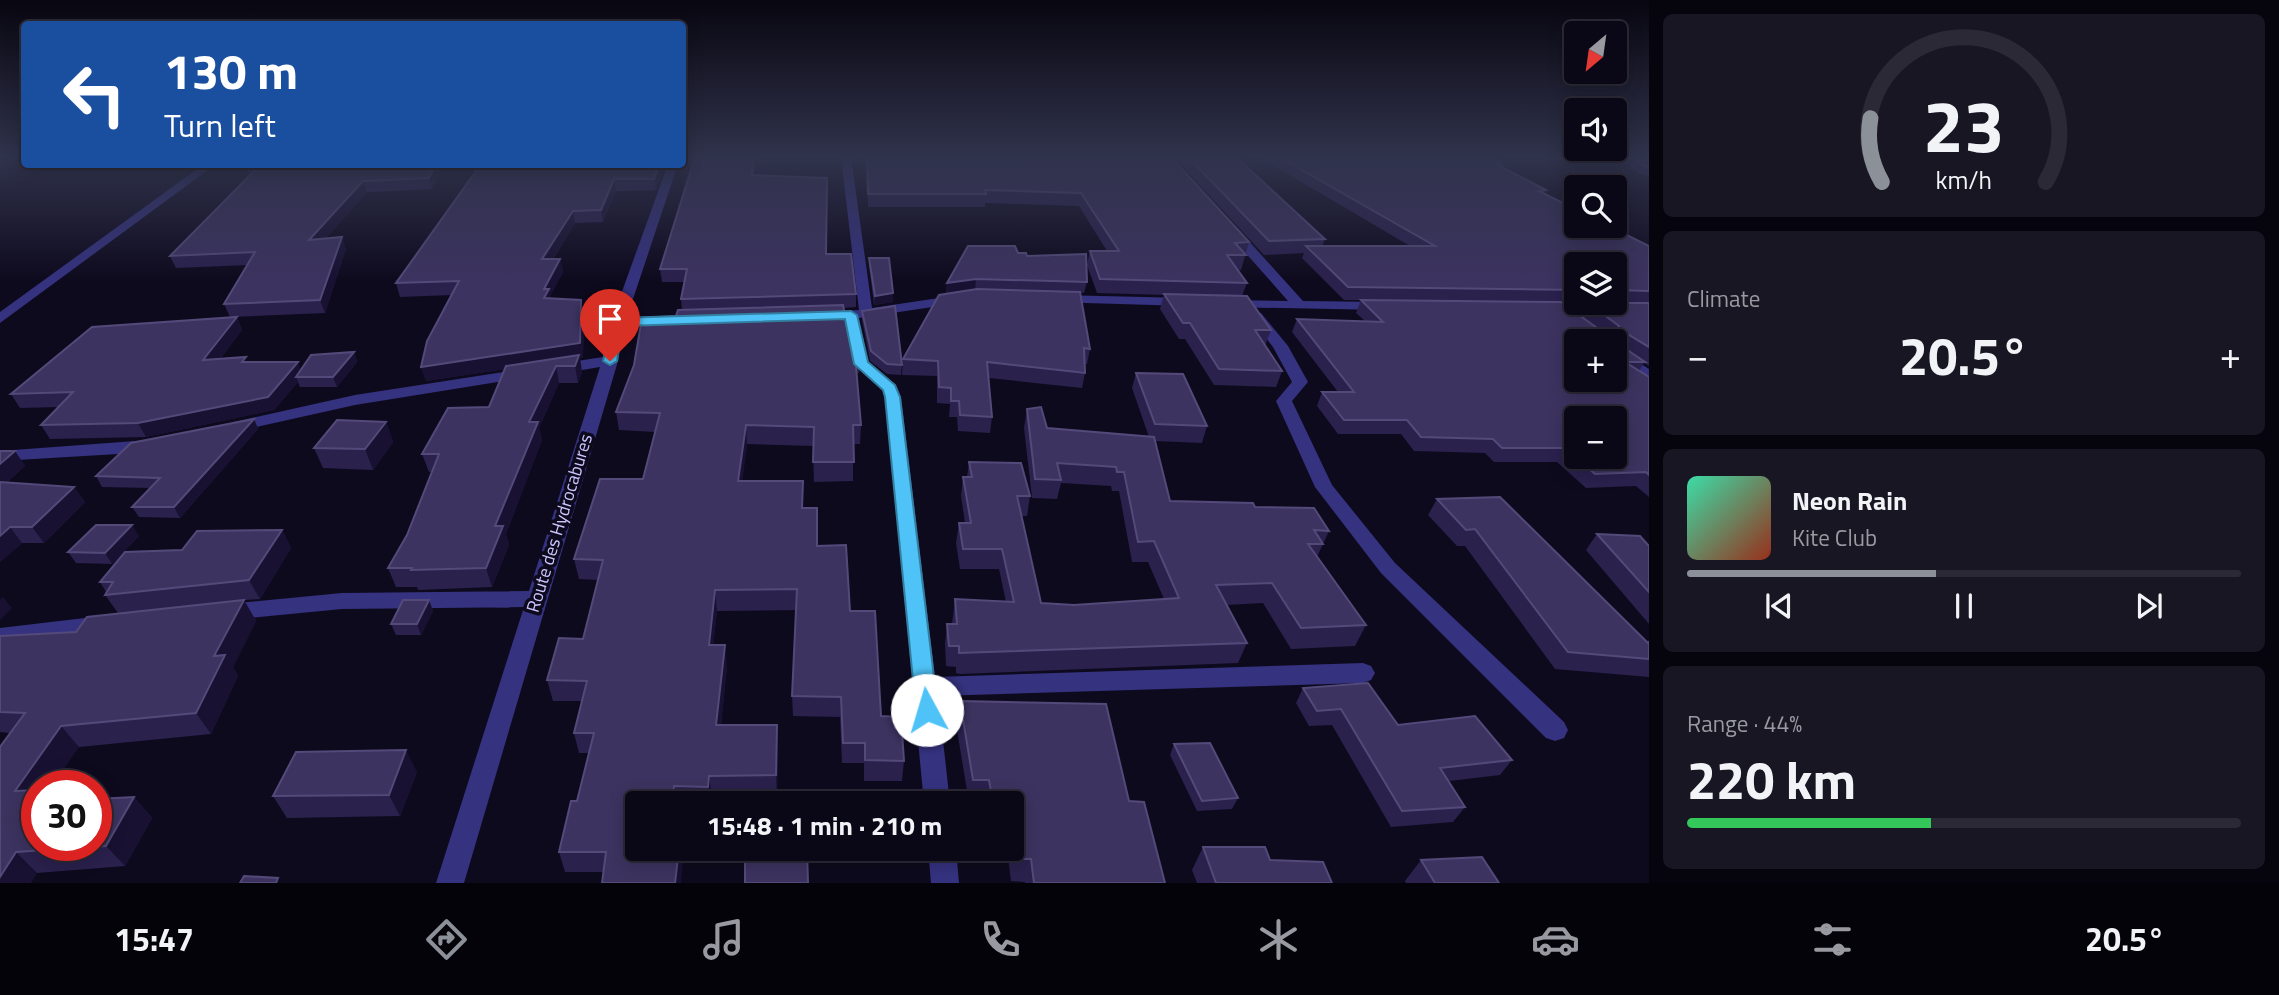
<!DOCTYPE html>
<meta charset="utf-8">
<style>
:root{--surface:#0a0816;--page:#181623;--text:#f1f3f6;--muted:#999aa1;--line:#2a2935;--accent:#8c9099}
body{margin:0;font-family:"Titillium Web",sans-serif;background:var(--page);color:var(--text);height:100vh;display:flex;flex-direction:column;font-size:26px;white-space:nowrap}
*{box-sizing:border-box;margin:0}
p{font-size:23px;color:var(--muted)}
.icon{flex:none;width:38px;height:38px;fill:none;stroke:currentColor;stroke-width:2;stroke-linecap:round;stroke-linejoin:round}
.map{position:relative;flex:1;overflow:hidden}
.sheet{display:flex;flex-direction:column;gap:14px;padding:14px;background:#06040c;width:630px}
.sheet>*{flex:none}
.top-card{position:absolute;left:21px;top:21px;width:665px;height:147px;border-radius:7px;box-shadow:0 4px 18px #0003,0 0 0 2px var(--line);background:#1a4fa0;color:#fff;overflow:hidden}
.needle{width:46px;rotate:209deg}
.tools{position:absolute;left:1564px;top:21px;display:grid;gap:14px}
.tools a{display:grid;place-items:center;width:63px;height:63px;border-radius:7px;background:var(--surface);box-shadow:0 4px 18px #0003,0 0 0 2px var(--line);font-size:35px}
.speed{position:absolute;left:21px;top:770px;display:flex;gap:14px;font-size:35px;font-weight:700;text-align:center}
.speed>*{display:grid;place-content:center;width:91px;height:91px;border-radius:50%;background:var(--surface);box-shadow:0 4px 18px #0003,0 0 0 2px var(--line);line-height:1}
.speed .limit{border:10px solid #d22;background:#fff;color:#111}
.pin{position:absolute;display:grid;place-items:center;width:60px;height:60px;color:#fff;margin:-72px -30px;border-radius:50% 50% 50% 0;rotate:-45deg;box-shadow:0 0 7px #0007}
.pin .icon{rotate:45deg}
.me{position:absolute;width:77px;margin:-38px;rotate:354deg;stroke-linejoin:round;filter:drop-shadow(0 0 5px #0008)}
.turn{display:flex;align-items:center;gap:24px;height:147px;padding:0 28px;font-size:32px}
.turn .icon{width:91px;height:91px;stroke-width:2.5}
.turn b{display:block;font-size:49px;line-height:60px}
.big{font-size:52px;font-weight:700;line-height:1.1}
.sheet .card{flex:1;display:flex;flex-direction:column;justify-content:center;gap:10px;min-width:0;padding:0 24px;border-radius:10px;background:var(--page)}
.sheet .dial{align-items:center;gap:0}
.dial svg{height:182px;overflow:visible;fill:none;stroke:var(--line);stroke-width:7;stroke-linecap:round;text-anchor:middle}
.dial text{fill:var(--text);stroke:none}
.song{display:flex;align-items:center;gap:21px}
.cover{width:84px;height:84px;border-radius:10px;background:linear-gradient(135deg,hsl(160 70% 55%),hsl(10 70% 35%))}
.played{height:7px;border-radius:4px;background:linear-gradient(90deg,var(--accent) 45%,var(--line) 45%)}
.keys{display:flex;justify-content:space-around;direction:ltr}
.heat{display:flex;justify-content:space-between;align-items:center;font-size:38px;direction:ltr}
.charge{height:10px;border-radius:5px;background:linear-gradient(90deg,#34c759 44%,var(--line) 0)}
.trip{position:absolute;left:625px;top:791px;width:399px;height:70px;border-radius:7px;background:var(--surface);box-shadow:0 4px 18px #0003,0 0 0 2px var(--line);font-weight:700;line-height:70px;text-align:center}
.tab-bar{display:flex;height:112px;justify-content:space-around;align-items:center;background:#040309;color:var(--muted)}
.tab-bar .icon{width:49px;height:49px}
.tab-bar .selected{color:var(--accent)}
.tab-bar b{font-size:32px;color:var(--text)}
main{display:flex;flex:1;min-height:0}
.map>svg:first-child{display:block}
</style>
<main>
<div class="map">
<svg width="1649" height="883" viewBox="0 0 1649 883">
<rect width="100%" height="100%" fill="#0e0a1e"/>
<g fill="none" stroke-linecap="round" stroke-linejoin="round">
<!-- street -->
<g fill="#353280" fill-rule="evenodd">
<polygon points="841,157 851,157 872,308 959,295 966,299 959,303 859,318 868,362 896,385 901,397 935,677 1363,663 1371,666 1375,673 1371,680 1363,683 938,696 950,803 924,803 885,397 883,390 853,364 845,319 821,320 814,316 821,312 859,310"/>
<polygon points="204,164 216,164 0,323 0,312"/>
<polygon points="668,164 678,164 627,317 663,316 670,320 663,324 624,326 618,361 464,883 436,883 524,607 342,609 227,620 219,618 216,612 219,606 227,604 342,593 529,591 600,367 558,374 550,369 558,364 603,357 611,322"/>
<polygon points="1232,226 1236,227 1303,301 1383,302 1390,306 1383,310 1224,307 1222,304 1229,300 1288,301 1228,233 1228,227"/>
<polygon points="1057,295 1187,298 1194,302 1187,306 1052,302 1050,299"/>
<polygon points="1547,304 1649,305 1649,313 1542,311 1540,308"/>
<polygon points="1256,312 1261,313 1288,346 1308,382 1292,401 1332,485 1395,563 1564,722 1568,730 1564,738 1555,741 1546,738 1381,573 1315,487 1276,401 1292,382 1273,347 1249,316"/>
<polygon points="1615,347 1649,369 1649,381 1615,358"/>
<polygon points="523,369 531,374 529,377 355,405 234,432 225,427 234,422 355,395"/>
<polygon points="149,440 155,441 158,445 155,449 118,454 0,461 0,451"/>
<polygon points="102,616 110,619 113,625 110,631 0,646 0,628"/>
<polygon points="928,849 956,849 959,883 931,883"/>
</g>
</g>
<!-- wall -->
<g fill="#2a214d">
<polygon points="695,157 754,157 754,175 826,254 856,294 856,307 844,308 851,347 860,355 859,373 856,373 861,425 860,444 853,444 853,481 814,482 813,446 747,444 742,481 803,508 818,546 850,611 881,716 904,761 902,781 864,781 864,763 842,763 840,717 793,716 792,696 796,610 717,611 713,645 727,666 721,725 778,745 777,796 712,796 711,803 637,803 637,849 681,849 683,859 603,872 565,872 559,852 577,801 589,753 579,753 574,733 582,701 553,701 547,680 583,639 598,580 579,579 574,559 643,479 655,432 619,430 616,412 676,316 682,310 681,299 684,282 662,282 660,269"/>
<polygon points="867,157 1171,157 1249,242 1241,270 1237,270 1247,283 1242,296 1271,330 1265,346 1282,371 1276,387 1214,385 1185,339 1179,339 1160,309 1164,295 1097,293 1087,265 1090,251 1107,251 1079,206 985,203 985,207 868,207"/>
<polygon points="1174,157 1236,157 1325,239 1322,246 1410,246 1259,157 1488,157 1503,164 1502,168 1546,190 1544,193 1649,246 1649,303 1615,303 1615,264 1577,264 1577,302 1561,302 1600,330 1581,316 1588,303 1649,303 1649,366 1644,363 1639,371 1649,377 1649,497 1636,486 1586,488 1557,462 1494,462 1485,453 1414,451 1401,434 1338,434 1317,406 1322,392 1338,392 1292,332 1297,319 1365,321 1356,313 1361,300 1560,302 1344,300 1302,258 1304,253 1264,255"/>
<polygon points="1633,160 1649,160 1649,177 1629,168"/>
<polygon points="246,164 445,164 432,189 367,192 326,238 346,249 325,313 230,317 224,304 248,265 176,268 170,256 249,176"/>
<polygon points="481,164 665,164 656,190 616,191 603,222 575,223 553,259 560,259 563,272 550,296 551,299 584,313 583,357 580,358 582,372 578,383 559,383 539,428 542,440 506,534 509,545 492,587 418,590 417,587 396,587 388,568 407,535 432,472 429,472 422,454 489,407 505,369 426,381 421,367 452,295 400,297 396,283"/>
<polygon points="1018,253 1087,282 1084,293 1080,293 1090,349 1087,364 1085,364 1085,373 1082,388 989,378 992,417 990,433 958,431 957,417 949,417 950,404 937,403 937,376 902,375 903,359 946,294 947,283"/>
<polygon points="869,258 893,293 893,302 874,305 869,266"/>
<polygon points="862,311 902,365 901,375 887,374 870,361 862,320"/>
<polygon points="237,317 242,330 220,359 301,370 354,352 357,362 337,387 300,387 298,382 274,410 146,437 50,439 41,425 59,407 20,408 11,394"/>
<polygon points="1136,373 1207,426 1202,443 1155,441 1170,501 1255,507 1329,531 1317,557 1366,625 1355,646 1291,649 1263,603 1226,605 1247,643 1238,663 960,674 956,673 956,667 946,666 945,644 947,624 952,624 955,599 1006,602 999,569 960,569 956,543 959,523 965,523 961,496 963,477 967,477 969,462 1030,496 1027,516 1021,516 1041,603 1074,605 1164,599 1148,562 1132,562 1119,491 1112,491 1111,486 1061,483 1057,499 1032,498 1024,428 1027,409 1047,428 1149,437 1132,388"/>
<polygon points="254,419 258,429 180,518 139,517 132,507 150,488 102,487 96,476"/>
<polygon points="386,422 393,442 373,470 323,468 314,448"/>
<polygon points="0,451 15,451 25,466 6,483 74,487 85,502 44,543 22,543 0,562"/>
<polygon points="1437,499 1648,643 1649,642 1649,677 1555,669 1465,546 1457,546 1428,515"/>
<polygon points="282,530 291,548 260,599 244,600 256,621 233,667 238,676 211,734 79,747 37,786 37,845 134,797 152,818 125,866 37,873 0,883 10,733 0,732 0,636 76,632 118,613 105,595 106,592 100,582 182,550"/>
<polygon points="1597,534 1649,546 1649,624 1586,550"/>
<polygon points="139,536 112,564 76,563 68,552"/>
<polygon points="429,600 433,611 421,635 396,635 391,624"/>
<polygon points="1303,688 1398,725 1512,760 1500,775 1449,781 1465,807 1453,822 1391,827 1332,725 1309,726 1296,703"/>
<polygon points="960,701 1129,801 1165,883 1025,883 1025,882 1011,881 1007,849 1012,849 1012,803 969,803 956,724"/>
<polygon points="1174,744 1238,798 1232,809 1197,811 1170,755"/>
<polygon points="417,772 400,816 287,818 273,796"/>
<polygon points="1203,847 1270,860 1332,883 1197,883 1192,870"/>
<polygon points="1421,860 1499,883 1406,883 1405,881"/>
</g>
<!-- shaded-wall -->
<g fill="#181132">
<polygon points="754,158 755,169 752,186 752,175"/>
<polygon points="436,164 445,164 432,189 429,178"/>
<polygon points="660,164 665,164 656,190 654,179"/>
<polygon points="614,179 616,191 603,222 601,210"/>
<polygon points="363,181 367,192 313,252 309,240"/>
<polygon points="573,211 575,223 544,272 542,259"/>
<polygon points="342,237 346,249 325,313 320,300"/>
<polygon points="560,259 563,272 550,296 552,303 544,298 544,289"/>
<polygon points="976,279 975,290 946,295 947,283"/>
<polygon points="893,293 893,302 874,305 875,296"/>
<polygon points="581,300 584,313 583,357 580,358 582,372 578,383 575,366 578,358 426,381 421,367"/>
<polygon points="237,317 242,330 209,373 203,360"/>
<polygon points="354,352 357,362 337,387 333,377"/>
<polygon points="298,362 303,375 296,377 298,382 274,410 146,437 138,423"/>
<polygon points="556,366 559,383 539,428 542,440 506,534 509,545 492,587 486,568 495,526 529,422"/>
<polygon points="254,419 258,429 180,518 174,507"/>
<polygon points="386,422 393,442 373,470 365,449"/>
<polygon points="746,425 747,444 740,500 738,481"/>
<polygon points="15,451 25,466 0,488 0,464"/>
<polygon points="74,487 85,502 44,543 32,527"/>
<polygon points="132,525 139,536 112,564 105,553"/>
<polygon points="10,527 22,543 0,562 0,536"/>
<polygon points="282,530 291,548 260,599 249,580"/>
<polygon points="715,590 717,611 711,666 709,645"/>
<polygon points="3,597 12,608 0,620 0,600"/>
<polygon points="244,600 256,621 233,667 238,676 211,734 196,713 214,656"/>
<polygon points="429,600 433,611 421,635 417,624"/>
<polygon points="725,645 727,666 719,745 716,725"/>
<polygon points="777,725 778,745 777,796 776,775"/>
<polygon points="61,726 79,747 52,786 37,786 37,809 15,791"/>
<polygon points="406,750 417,772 400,816 389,795"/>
<polygon points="709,776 712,796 711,803 710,803 708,787"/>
<polygon points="674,786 677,803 672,803"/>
<polygon points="134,797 152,818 125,866 106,846"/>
<polygon points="679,849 681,849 683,859 681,883 675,883"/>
<polygon points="16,852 37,873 31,883 0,883 0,877"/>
</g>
<!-- building -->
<g fill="#3c3360" stroke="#534a79" stroke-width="2" fill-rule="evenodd">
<polygon points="695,157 751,157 751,158 754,158 752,175 827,178 826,254 851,254 856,294 681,299 687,269 660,269"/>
<polygon points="867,157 1171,157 1249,242 1235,243 1246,255 1227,255 1247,283 1100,279 1090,251 1119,251 1081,193 985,190 986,194 868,194"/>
<polygon points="1188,157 1236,157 1325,239 1269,241"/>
<polygon points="1279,157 1488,157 1503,164 1496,164 1546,190 1539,191 1577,210 1577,226 1609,226 1649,246 1649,291 1615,290 1615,264 1577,264 1577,290 1348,287 1306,246 1435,246"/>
<polygon points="1633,160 1649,160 1649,168"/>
<polygon points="261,164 436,164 429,178 363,181 309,240 342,237 320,300 224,304 255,252 170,256"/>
<polygon points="481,164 660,164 654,179 614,179 601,210 573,211 542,259 560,259 544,289 549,289 544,298 581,300 580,343 421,367 427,341 459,281 396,283"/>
<polygon points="968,246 1015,246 1018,253 1026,253 1027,256 1086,254 1087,282 976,279 947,283"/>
<polygon points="869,258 889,258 893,293 875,296"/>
<polygon points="977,289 1080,292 1090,349 1084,348 1085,373 987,362 992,417 960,415 959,401 951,401 951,388 939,387 938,361 903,359 939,295"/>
<polygon points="1164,294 1247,296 1271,330 1255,330 1282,371 1219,369 1190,323 1183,323"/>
<path d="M1361 300 1561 302 1600 330 1618 331 1619 326 1588 303H1649V347L1624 332 1620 334V345L1645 362H1625L1649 377V475L1646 472 1595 474 1565 448H1502L1493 439 1421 437 1407 420H1344L1322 392H1354L1297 319 1383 322ZM1577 341H1615V380H1577ZM1577 418H1615V457H1577Z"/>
<polygon points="843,305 851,347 860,355 855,355 861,425 853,425 854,462 813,462 814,427 746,425 738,481 803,481 802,508 817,508 817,546 846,545 850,611 875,611 881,716 901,717 904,761 865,760 865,743 843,743 841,697 792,696 797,589 715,590 709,645 725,645 716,725 777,725 776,775 709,776 708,787 674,786 672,803 637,803 637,849 679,849 675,883 602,883 606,852 559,852 571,801 577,801 594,733 574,733 587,681 547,680 559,638 583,639 603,560 574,559 600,479 643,479 660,413 616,412 634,365 642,318 676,316 678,310"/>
<polygon points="895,306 902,365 887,364 871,351 862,311"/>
<polygon points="237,317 203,360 246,357 242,362 298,362 268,397 138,423 41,425 73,392 11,394 92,327"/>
<polygon points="354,352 333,377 296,377 311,355"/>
<polygon points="579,355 575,366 556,366 529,422 538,422 495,526 503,526 486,568 411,570 412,568 388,568 407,535 439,454 422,454 448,408 489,407 506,366"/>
<polygon points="1136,373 1183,374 1207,426 1155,424"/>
<polygon points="1041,407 1047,428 1154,437 1170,501 1253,503 1255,507 1314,508 1329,531 1314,530 1323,544 1308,544 1366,625 1301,628 1272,583 1216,585 1247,643 959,653 959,646 949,646 947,624 957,624 955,599 1014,602 1002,549 963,549 959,523 971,523 963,477 972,477 969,462 1021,463 1030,496 1017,496 1041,603 1074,605 1179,598 1154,541 1138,542 1124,472 1117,472 1116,467 1057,463 1061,480 1035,479 1027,409"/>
<polygon points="254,419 174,507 132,507 160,478 96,476 131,443"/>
<polygon points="337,420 386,422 365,449 314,448"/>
<polygon points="0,451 15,451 0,464"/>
<polygon points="0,482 74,487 32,527 10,527 0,536"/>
<polygon points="1500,497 1648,643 1649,642 1649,659 1568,652 1475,529 1466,530 1437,499"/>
<polygon points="96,525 132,525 105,553 68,552"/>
<polygon points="282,530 249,580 105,595 113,582 100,582 125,552 182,550 197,531"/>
<polygon points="1597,534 1640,536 1649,546 1649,592"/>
<polygon points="244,600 214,656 225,655 196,713 61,726 15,791 37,790 37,845 96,845 96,799 134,797 106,846 16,852 0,877 0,747 25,713 0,712 0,636 76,632 87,617"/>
<polygon points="403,600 429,600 417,624 391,624"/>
<polygon points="1368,683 1398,725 1475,716 1512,760 1440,768 1465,807 1402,811 1341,709 1317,711 1303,688"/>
<polygon points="960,701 1106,704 1129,801 1144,802 1165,883 1034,883 1031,859 1017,859 1012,819 1012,803 993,803 989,780 973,780"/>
<polygon points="1210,743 1238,798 1202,801 1174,744"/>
<polygon points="406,750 389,795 273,796 296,752"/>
<polygon points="1203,847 1265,847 1270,860 1323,862 1332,883 1216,883"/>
<polygon points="745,849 807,849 808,883 745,883"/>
<polygon points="1482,857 1499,883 1435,883 1421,860"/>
<polygon points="244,876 278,878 276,883 240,883"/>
</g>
<!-- sky -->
<linearGradient id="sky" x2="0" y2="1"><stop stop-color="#080610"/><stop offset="0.56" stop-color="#30334c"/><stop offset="1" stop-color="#30334c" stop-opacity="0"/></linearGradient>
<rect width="1649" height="281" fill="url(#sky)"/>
<!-- route -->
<polygon fill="#4fc3f7" stroke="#337fa1" stroke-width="2" points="851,311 857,315 868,362 895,385 900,397 938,710 935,717 927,720 919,717 916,710 885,397 883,390 854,364 845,319 623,326 617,361 610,365 603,361 611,322 618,318"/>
<g text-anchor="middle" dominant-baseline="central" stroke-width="7" stroke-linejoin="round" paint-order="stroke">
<!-- street labels -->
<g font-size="18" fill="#cec7ff" stroke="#0e0a1e">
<text transform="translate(559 523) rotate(-73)">Route des Hydrocabures</text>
</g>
</g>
</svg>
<div class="tools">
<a><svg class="needle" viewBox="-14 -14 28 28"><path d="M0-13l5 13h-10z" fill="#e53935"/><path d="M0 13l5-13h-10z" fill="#999aa1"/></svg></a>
<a><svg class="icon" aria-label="sound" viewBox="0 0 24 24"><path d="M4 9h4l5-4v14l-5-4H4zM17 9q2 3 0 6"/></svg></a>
<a><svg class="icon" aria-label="search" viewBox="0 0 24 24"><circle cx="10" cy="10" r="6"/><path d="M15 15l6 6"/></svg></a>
<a><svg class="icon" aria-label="layers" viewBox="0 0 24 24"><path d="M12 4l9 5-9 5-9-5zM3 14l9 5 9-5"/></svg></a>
<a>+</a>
<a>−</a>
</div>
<div class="speed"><div class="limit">30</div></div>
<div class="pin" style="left:610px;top:361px;background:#d93025"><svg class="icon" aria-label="arrive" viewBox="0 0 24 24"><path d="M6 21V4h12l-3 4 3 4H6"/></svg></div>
<svg class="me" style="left:927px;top:710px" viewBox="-20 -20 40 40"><circle r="19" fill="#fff"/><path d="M0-13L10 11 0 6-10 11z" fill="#4fc3f7"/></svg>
<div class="trip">15:48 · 1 min · 210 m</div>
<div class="top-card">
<div class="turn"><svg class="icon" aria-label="left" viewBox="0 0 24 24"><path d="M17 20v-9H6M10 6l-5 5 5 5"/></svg><div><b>130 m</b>Turn left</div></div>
</div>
</div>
<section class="sheet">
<div class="card dial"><svg viewBox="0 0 100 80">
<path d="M14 69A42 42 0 1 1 86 69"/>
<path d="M14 69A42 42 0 0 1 9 41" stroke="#8c9099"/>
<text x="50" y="56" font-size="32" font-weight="700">23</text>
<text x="50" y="72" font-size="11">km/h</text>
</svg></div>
<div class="card"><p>Climate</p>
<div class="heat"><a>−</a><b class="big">20.5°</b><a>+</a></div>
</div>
<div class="card">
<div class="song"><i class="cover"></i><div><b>Neon Rain</b><p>Kite Club</p></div></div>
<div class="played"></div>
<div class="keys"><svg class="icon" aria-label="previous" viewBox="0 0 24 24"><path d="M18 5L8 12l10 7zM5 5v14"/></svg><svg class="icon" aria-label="pause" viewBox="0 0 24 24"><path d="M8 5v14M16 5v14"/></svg><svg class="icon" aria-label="next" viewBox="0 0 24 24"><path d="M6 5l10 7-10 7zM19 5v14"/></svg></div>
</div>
<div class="card"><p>Range · 44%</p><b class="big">220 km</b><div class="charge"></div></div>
</section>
</main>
<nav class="tab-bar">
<b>15:47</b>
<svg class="icon selected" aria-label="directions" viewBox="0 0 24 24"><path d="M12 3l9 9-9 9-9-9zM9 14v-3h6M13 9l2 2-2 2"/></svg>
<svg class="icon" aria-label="music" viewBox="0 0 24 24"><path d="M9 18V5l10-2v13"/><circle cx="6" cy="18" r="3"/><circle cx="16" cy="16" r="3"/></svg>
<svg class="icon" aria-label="phone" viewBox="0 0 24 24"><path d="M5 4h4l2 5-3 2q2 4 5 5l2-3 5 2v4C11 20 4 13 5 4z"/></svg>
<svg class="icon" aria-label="climate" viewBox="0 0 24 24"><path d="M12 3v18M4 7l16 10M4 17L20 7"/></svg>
<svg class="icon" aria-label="car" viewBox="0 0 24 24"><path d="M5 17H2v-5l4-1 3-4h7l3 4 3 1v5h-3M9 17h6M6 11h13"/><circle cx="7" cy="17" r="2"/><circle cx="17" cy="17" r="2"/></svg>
<svg class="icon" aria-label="filters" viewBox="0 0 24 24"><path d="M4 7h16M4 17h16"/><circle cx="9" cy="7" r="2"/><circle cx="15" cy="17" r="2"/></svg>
<b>20.5°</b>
</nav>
